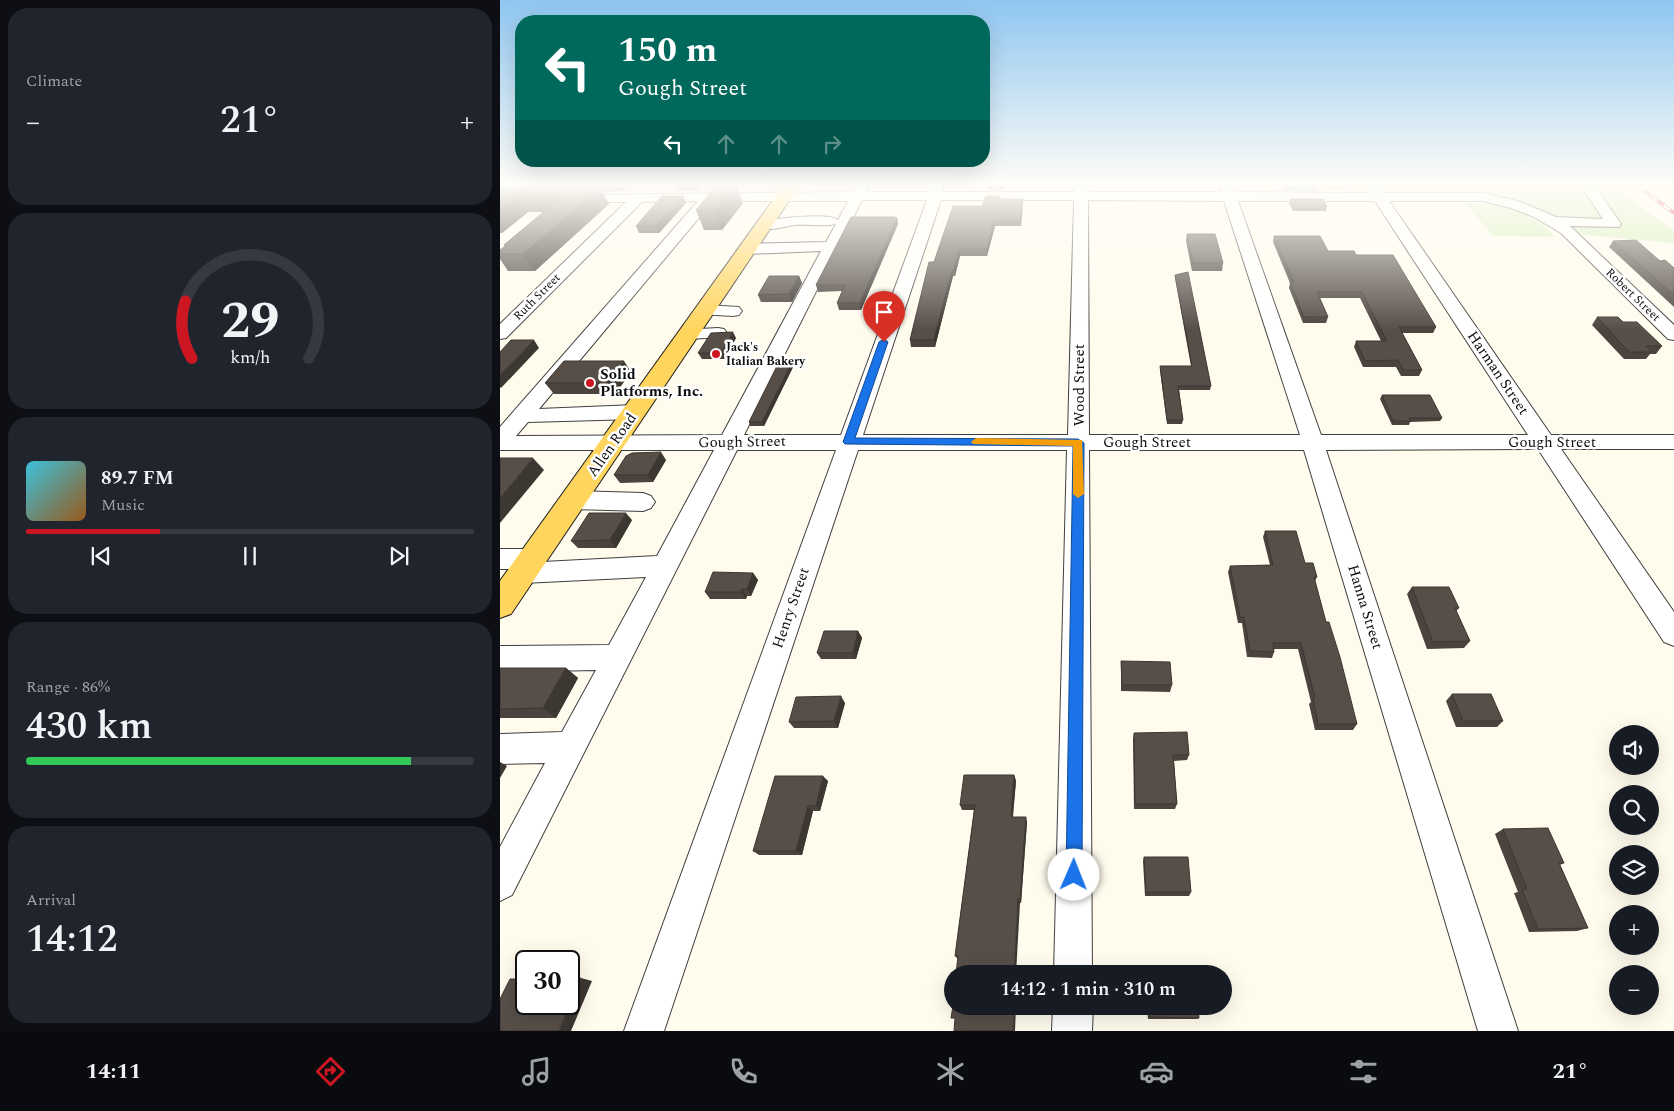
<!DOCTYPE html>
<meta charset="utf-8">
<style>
:root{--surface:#171b24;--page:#20242c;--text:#f1f3f6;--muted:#9ea1a6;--line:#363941;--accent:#cc1622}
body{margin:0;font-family:Spectral,serif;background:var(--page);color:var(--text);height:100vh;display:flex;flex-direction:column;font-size:19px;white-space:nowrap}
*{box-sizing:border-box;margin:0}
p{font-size:16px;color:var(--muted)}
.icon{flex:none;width:28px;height:28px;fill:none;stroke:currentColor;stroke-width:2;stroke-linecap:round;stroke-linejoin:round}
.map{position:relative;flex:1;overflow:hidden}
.side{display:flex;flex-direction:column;gap:8px;padding:8px;background:#0d0f14;width:500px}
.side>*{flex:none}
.hud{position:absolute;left:15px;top:15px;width:475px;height:152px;border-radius:20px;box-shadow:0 5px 20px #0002;background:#00695c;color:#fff;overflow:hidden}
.tools{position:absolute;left:1109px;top:725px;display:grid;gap:10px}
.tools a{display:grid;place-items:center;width:50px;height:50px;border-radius:50%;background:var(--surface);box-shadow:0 5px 20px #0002;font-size:25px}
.speed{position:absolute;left:15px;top:950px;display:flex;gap:10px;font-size:25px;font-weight:700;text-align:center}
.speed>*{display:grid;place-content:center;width:65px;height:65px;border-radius:50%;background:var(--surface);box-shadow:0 5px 20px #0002;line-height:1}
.speed .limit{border:2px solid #111;border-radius:8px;background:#fff;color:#111}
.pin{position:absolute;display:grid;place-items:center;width:42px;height:42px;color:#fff;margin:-51px -21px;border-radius:50% 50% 50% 0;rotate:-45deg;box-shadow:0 0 5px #0007}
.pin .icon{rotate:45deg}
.me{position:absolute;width:55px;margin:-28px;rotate:1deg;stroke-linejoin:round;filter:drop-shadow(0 0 4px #0008)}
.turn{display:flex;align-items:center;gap:18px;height:105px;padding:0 20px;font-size:22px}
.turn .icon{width:65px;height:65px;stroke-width:2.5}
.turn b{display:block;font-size:35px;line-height:42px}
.lanes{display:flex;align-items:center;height:48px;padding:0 20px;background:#0003;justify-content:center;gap:25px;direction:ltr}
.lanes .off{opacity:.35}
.big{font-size:38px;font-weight:600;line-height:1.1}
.side .widget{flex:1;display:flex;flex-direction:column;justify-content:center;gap:8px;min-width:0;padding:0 18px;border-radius:20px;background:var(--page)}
.side .dial{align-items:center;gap:0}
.dial svg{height:130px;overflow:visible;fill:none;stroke:var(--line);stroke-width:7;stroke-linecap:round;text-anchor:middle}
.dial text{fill:var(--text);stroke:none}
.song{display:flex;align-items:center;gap:15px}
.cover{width:60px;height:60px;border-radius:8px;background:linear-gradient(135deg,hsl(190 70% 55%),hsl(30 70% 35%))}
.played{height:5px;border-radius:2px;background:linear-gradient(90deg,var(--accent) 30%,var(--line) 30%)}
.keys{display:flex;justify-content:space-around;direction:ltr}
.heat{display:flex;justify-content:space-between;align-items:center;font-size:28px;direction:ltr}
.charge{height:8px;border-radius:4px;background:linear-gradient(90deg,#34c759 86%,var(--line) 0)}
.trip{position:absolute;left:444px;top:965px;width:288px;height:50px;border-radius:25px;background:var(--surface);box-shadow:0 5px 20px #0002;font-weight:600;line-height:50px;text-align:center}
.dock{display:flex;height:80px;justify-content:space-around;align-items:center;background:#090b0e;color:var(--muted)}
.dock .icon{width:35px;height:35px}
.dock .selected{color:var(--accent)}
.dock b{font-size:22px;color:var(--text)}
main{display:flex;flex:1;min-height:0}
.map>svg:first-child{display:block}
</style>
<main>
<section class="side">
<div class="widget"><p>Climate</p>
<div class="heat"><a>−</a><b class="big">21°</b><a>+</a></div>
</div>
<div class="widget dial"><svg viewBox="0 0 100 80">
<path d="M14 69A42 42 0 1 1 86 69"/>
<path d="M14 69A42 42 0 0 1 10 34" stroke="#cc1622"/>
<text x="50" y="56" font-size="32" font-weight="700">29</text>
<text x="50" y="72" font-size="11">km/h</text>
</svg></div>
<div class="widget">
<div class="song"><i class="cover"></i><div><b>89.7 FM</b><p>Music</p></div></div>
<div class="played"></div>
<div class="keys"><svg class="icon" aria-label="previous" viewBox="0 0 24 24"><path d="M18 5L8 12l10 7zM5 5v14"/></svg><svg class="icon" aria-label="pause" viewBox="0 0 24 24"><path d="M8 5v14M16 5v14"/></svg><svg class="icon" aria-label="next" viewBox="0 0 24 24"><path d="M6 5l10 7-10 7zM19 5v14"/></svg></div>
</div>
<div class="widget"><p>Range · 86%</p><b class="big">430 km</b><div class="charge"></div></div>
<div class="widget"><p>Arrival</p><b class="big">14:12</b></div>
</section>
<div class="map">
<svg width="1174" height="1031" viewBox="0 0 1174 1031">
<rect width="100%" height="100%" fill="#fffbed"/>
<!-- industrial -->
<polygon fill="#ebe0ed" points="0,186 291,186 283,197 0,198"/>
<!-- green -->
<g fill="#d2eeb2">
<polygon points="946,186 1114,186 1174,231 1174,243 1078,234 1059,219 1035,207 1006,198 952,193"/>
<path d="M965 203C1000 204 1031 210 1055 237L993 236Z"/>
</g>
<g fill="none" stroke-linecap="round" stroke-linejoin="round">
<defs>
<g id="minor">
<path d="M357 186H369L367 192H429L431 186H443L442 192H574L575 186H587L588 192H721L720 186H732L735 192 870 193 866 186H878L883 193H983L1021 202 1056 217 1103 219 1085 192 1087 189H1097L1121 224 1119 227 1070 226 1174 325V340L1168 339 1061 233 1032 216 1011 208 983 201H889L1051 435H1174V449H1061L1174 612V646L1164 642 1038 449 826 450 1018 1031H978L804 450H589L592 974H554L567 450H358L164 1031H124L336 450H237L12 895 0 901V847L45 763 0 764V734L62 732 96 670 0 672V646L109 645 146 577 23 583 14 580 10 573 12 569H0V549H32L41 552 45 559 43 562 157 556 214 450H0V427L198 201 142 202 6 338 0 339V324L126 202H74L69 201 67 198 69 195 353 192ZM362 200H427L341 435H244ZM441 200H574L568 435H363ZM588 200 724 201 800 435H589ZM213 201H348L338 220C329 212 272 219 259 222L257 225 259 228C271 231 283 227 295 225 308 224 323 227 336 224L326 242 247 244 242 246 239 249 242 252 247 254 321 251 222 435 16 436 28 422 135 419 142 417 145 412 142 407 135 405 39 409ZM738 201H875L1028 435H821Z"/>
<polygon points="205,305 239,307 242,311 239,315 233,316 199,314 196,310 199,306"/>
<polygon points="218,328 224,329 227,333 224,337 188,339 182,338 179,334 182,330"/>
<polygon points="73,491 143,493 151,496 155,502 151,508 143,511 73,509 65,506 61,500 65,494"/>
<polygon points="553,1006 593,1006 592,1031 552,1031"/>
</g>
<polygon id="major" points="283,186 299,186 11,614 0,618 0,581"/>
</defs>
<!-- minor casing -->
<use href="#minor" stroke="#404040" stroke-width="2"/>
<!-- major casing -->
<use href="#major" stroke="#1e1e1e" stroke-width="2"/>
<!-- minor -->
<use href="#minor" fill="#fff" fill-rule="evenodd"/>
<!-- major -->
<use href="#major" fill="#ffd55d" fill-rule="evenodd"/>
<defs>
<polyline id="rail" points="1138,186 1174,213"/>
</defs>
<!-- rail casing -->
<use href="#rail" stroke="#cc1622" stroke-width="4"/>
<!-- rail -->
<use href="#rail" stroke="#fff" stroke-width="2.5" stroke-dasharray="8" stroke-linecap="butt"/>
</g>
<!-- wall -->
<g fill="#4b433e">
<polygon points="22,186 129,186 122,191 102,192 109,204 35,271 8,271 0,259 0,250 5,246 4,245 43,212 28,212 2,233 0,233 0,188 24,188"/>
<polygon points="173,186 202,186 197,191 176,191"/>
<polygon points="489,186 504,186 503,190 489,190"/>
<polygon points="781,186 816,186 816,191 783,190"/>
<polygon points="827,186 847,186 846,189 829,189"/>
<polygon points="183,196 186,203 159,233 139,233 136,226"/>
<polygon points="501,199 523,205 521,226 495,226 487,256 460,256 455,276 453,276 435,347 411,347 410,340 434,262"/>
<polygon points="790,199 827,207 826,211 793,211 789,203"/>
<polygon points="243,203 222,230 204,230 196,210"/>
<polygon points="397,218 398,224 361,310 339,310 337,303 342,291 318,292 316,285"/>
<polygon points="687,234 723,263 722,271 692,271 686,241"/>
<polygon points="774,236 828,251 856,255 936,327 933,333 902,333 922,370 919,376 901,376 896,367 863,367 854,347 856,341 881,341 860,298 820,298 828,317 826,323 803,323 789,288 790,283 773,242"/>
<polygon points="1113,241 1160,261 1174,268 1174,307 1109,247"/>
<polygon points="675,275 711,386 710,390 679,390 683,420 682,424 667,424 660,370 660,366 691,366 675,278"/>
<polygon points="299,276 302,283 292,302 261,302 258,295"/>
<polygon points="1097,317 1123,322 1162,346 1156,354 1150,354 1146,359 1124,359 1092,325"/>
<polygon points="236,338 224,359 202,359 198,353"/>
<polygon points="294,359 295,363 264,426 250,426 249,422"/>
<polygon points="131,372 115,394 54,394 45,383"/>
<polygon points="882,395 942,418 940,421 910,422 909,425 892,425 880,399"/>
<polygon points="166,460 153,482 120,483 114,475"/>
<polygon points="132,520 116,548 78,548 71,541"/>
<polygon points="765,531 805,563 817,577 815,581 826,622 857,724 853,730 815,730 809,704 811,702 798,649 774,649 774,652 772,658 747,657 742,623 738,623 728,572 730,566 770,565 763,537"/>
<polygon points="253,573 258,580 251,596 247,596 246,599 210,599 205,592"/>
<polygon points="912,587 959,608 956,611 970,641 964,648 927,649 907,594"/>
<polygon points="358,631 362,638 356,659 321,659 317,653"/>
<polygon points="621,661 672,685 670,692 621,691"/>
<polygon points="0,668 66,668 78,678 56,718 0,718"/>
<polygon points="952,694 1003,721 997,727 956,727 946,701"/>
<polygon points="345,703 338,728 294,728 289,722"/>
<polygon points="634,733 689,755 687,760 674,761 677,804 675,809 634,809 633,739"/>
<polygon points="514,775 516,781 513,817 527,822 521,903 520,903 458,959 455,956 474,810 462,810 460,805"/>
<polygon points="328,781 320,811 313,811 302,855 259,855 253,851"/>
<polygon points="1003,829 1064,863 1060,865 1088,928 1077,931 1029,932 1014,893 1018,892 995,834"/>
<polygon points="644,857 691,892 689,896 645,896 643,861"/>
<polygon points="647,1006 698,1006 699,1018 697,1019 648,1019"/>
</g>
<!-- shaded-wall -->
<g fill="#3d3732">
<polygon points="119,186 129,186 122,191"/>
<polygon points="194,186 202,186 197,191"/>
<polygon points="234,186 236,186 243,203 222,230 214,211"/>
<polygon points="100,188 109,204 35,271 23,254"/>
<polygon points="17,196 28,212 2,233 0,231 0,210"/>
<polygon points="183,196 186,203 159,233 155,226"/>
<polygon points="523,199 523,205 521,226 520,220"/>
<polygon points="397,218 398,224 361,310 360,303"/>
<polygon points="494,220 495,226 487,256 487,249"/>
<polygon points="459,249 460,256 455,276 454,270"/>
<polygon points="452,270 453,276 435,347 434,340"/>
<polygon points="299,276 302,283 292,302 289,294"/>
<polygon points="233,332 236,338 224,359 221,353"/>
<polygon points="34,340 39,348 1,388 0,387 0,375"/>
<polygon points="294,359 295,363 264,426 262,422"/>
<polygon points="124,361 131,372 115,394 107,383"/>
<polygon points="161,452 166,460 153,482 148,475"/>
<polygon points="33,458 44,470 0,523 0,498"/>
<polygon points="126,513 132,520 116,548 110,540"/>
<polygon points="253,573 258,580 251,596 247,589"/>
<polygon points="242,589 247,596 246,599 240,592"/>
<polygon points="358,631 362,638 356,659 353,653"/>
<polygon points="66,668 78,678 56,718 43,708"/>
<polygon points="341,696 345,703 338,728 334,721"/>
<polygon points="0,762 7,766 0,778"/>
<polygon points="514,775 516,781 512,822 511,817"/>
<polygon points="323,776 328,781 320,811 316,806"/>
<polygon points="308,806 313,811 302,855 296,851"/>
<polygon points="526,817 527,822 521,903 520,899"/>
<polygon points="518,899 520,903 516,974 514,974"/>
<polygon points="81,978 92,981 71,1031 59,1031"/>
<polygon points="515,1006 516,1006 515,1031 513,1031"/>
</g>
<!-- building -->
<g fill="#574e48" stroke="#3d3732">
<polygon points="216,186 234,186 214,211 196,210"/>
<rect x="489" y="186" width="14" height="1"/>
<polygon points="783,186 816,186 816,187 784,187"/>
<polygon points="0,188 100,188 23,254 0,254 0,250 7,245 4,245 63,196 17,196 0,210"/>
<polygon points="162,196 183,196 155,226 136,226"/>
<polygon points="486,196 500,196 500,199 523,199 520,220 494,220 487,249 459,249 454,270 452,270 434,340 410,340 429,262 434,262 453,206 482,206"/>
<polygon points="790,199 823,199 827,207 794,208"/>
<polygon points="351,217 395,217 397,218 360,303 337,303 345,285 316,285"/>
<polygon points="687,234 715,234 723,263 693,263"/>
<polygon points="774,236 820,236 828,251 854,251 856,255 893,255 936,327 899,327 922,370 904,370 898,360 865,361 856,341 887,341 862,292 817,292 828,317 804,317 790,282 794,282"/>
<polygon points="1136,240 1160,261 1165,260 1174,268 1174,295 1113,241"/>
<polygon points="688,272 711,386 678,386 683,420 667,420 660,366 692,366 675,275"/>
<polygon points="269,276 299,276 289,294 258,295"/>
<polygon points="1097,317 1118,317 1123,322 1137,322 1162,346 1146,346 1152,352 1129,352"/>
<polygon points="233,332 221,353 198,353 211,333"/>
<polygon points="11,340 34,340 0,375 0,352"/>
<polygon points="294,359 262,422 249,422 280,360"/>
<polygon points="64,361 124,361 107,383 45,383"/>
<polygon points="882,395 930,395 942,418 909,418 911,421 893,421"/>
<polygon points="161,452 148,475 114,475 126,456 132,453"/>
<polygon points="0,458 33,458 0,498"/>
<polygon points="89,513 126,513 110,540 71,541"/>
<polygon points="765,531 796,531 805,563 813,563 817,577 814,577 826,622 829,622 840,657 857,724 818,724 813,698 815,698 801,643 773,643 774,652 750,651 744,617 740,617 730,566 773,565"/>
<polygon points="213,572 253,573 247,589 242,589 240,592 205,592"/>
<polygon points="912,587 949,587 959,608 955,608 970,641 933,642"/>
<polygon points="324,631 358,631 353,653 317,653"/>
<polygon points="621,661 670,662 672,685 622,685"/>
<polygon points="0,668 66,668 43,708 0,709"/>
<polygon points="952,694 991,694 1003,721 963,721"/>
<polygon points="341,696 334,721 289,722 296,697"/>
<polygon points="687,732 689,755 673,755 677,804 635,804 634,733"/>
<polygon points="464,775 514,775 511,817 526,817 520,899 518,899 514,974 456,974 458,956 455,956 475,805 460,805"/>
<polygon points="275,776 323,776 316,806 308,806 296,851 253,851"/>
<polygon points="1048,828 1064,863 1059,863 1088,928 1038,929 1022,890 1027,889 1003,829"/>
<polygon points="644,857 688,857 691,892 646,892"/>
<polygon points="81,978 59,1031 0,1031 0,999 10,979 26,979 26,1004 69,1004 69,979"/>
<polygon points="453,1006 515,1006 513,1031 454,1031 455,1018 451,1018"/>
<polygon points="649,1006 698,1006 699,1018 649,1017"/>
</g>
<!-- sky -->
<linearGradient id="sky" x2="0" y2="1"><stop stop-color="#8fc6f0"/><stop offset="0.56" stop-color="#fffdf7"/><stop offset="1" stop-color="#fffdf7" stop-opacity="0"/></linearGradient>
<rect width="1174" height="330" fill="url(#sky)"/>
<!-- route -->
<polygon fill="#1a73e8" stroke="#114b97" points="384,339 388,342 355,438 578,439 584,443 582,875 580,881 574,883 568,881 566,875 573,446 345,444 343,442 379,342"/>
<!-- slow -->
<polygon fill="#f59e0b" points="476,438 582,440 584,494 578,498 573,494 573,446 473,444 471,442"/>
<!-- markers -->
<g fill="#cc1622" stroke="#fff" stroke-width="2">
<circle cx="216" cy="354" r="5"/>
<circle cx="90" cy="383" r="5"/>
</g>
<g text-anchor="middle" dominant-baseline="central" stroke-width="5" stroke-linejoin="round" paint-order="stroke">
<!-- far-street labels -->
<g font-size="12" fill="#0d0d0d" stroke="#fff">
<text transform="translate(1133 295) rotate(44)">Robert Street</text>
<text transform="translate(37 297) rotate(-45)">Ruth Street</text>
</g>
<!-- far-poi labels -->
<g font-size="12" font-weight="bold" fill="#0d0d0d" stroke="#fff" text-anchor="start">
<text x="226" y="347">Jack's<tspan x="226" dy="14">Italian Bakery</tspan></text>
</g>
<!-- street labels -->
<g font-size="15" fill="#0d0d0d" stroke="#fff">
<text transform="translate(998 373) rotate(56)">Harman Street</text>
<text transform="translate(579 385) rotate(-90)">Wood Street</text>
<text transform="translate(242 442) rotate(-1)">Gough Street</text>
<text x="647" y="442">Gough Street</text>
<text x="1052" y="442">Gough Street</text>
<text transform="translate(112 445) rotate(-55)">Allen Road</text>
<text transform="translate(865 607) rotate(73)">Hanna Street</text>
<text transform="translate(291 608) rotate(-71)">Henry Street</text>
</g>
<!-- poi labels -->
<g font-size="15" font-weight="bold" fill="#0d0d0d" stroke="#fff" text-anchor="start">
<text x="100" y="374">Solid<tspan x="100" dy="17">Platforms, Inc.</tspan></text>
</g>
</g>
</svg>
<div class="tools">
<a><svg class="icon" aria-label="sound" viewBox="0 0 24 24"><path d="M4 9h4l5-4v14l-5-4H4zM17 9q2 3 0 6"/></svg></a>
<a><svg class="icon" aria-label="search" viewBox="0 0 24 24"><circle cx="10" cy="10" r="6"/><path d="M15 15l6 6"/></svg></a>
<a><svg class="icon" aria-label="layers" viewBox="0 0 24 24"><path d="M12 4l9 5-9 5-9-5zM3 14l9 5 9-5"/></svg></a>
<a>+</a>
<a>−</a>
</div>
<div class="speed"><div class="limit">30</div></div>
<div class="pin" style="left:384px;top:342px;background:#d93025"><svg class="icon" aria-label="arrive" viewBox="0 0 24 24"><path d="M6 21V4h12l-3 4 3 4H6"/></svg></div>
<svg class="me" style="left:574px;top:875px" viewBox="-20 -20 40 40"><circle r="19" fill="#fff"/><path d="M0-13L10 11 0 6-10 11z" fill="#1a73e8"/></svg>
<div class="trip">14:12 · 1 min · 310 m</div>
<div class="hud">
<div class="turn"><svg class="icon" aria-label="left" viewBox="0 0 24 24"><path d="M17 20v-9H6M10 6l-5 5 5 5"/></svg><div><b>150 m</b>Gough Street</div></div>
<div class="lanes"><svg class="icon" aria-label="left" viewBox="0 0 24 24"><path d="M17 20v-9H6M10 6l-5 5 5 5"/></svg><svg class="icon off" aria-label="ahead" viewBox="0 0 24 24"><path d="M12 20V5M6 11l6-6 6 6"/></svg><svg class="icon off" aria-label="ahead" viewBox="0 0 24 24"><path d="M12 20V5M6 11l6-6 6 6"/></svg><svg class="icon off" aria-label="right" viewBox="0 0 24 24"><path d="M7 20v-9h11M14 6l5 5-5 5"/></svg></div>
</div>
</div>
</main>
<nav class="dock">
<b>14:11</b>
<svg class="icon selected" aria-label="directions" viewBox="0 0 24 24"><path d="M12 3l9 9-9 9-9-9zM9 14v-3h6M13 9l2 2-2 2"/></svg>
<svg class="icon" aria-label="music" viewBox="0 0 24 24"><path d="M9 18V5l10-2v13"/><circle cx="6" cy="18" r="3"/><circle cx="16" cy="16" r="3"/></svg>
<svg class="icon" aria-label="phone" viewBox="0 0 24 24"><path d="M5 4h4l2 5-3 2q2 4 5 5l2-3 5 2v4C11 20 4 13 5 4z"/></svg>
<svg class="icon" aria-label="climate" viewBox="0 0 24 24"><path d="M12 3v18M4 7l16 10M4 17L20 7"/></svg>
<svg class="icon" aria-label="car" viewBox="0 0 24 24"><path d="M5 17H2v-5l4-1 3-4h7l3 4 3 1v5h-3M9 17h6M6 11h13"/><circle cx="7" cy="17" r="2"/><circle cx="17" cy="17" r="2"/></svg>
<svg class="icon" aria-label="filters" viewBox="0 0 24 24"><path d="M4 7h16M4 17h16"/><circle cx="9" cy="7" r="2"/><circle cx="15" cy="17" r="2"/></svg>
<b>21°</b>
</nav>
